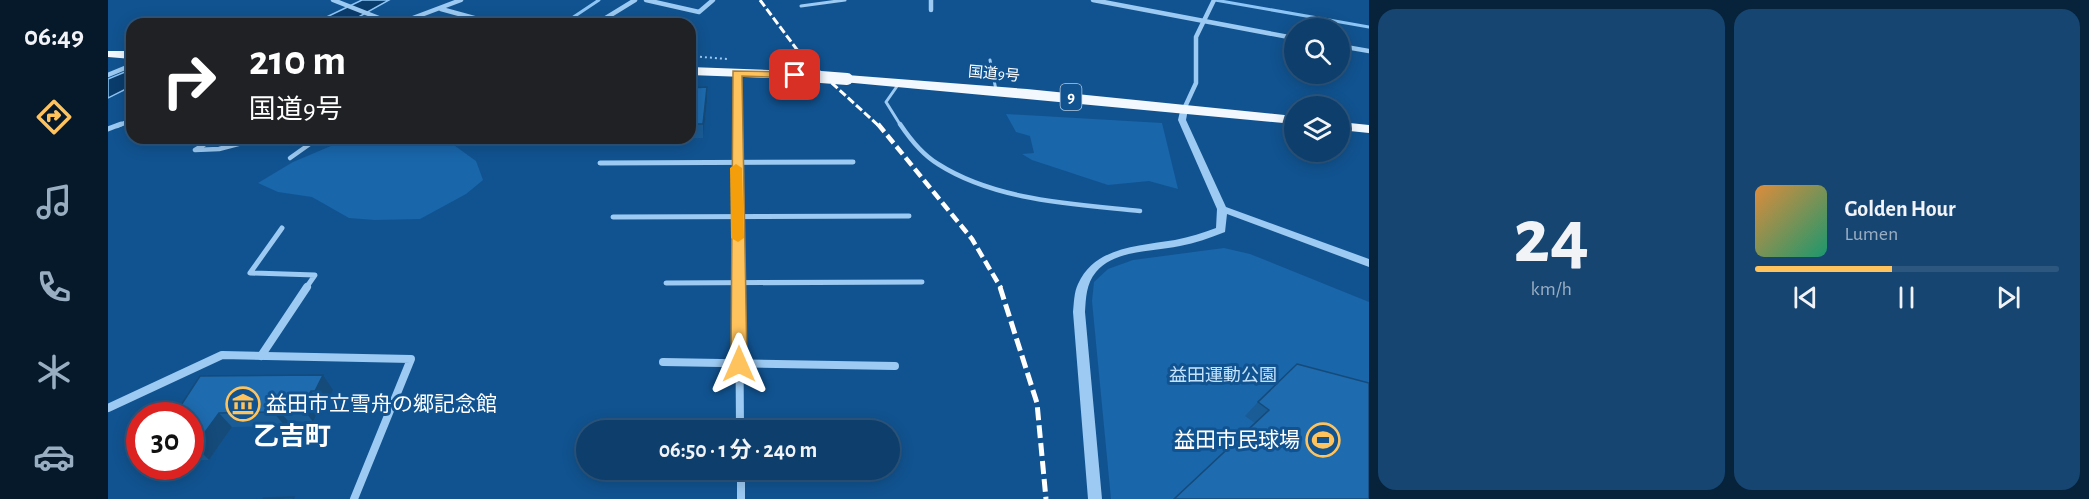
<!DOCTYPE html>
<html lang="ja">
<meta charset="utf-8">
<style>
:root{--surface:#0d3e6c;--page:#164572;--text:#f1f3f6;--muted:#9aaec2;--line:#2d577f;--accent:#ffc35d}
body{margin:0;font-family:"Alegreya Sans","Noto Sans JP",sans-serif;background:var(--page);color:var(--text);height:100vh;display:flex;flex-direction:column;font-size:22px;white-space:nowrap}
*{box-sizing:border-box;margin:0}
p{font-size:20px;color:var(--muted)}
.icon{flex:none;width:33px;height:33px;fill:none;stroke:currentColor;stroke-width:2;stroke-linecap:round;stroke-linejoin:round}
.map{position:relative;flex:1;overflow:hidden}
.details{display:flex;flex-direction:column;gap:9px;padding:9px;background:#07223b;width:720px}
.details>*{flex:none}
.hud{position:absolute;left:18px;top:18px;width:570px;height:126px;border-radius:18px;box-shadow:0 3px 15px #0003,0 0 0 2px var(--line);background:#202124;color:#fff;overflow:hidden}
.fabs{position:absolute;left:1176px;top:18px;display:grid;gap:12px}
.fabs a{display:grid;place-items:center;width:66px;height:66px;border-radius:50%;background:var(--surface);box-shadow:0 3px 15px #0003,0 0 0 2px var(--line);font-size:30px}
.speed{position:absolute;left:18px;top:402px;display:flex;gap:12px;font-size:30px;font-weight:700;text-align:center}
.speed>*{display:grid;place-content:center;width:78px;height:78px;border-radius:50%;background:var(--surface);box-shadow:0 3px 15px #0003,0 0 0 2px var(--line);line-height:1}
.speed .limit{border:9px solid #d22;background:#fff;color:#111}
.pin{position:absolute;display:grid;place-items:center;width:51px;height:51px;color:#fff;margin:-26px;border-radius:12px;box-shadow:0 3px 9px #0006}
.me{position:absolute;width:66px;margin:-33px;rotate:0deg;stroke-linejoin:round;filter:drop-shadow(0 0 4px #0008)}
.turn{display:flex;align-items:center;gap:21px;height:126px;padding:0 24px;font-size:27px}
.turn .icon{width:78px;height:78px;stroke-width:2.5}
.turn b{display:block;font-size:42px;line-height:51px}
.details .widget{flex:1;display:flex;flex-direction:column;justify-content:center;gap:9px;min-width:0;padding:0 21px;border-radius:18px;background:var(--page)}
.details .dial{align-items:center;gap:0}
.dial b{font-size:78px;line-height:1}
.song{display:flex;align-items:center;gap:18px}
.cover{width:72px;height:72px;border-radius:9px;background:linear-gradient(135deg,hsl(30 70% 55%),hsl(160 70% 35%))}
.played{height:6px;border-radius:3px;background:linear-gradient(90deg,var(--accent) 45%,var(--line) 45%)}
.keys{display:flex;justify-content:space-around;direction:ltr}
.details .tiles{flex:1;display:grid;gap:9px;grid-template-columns:repeat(2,1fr)}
.trip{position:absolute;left:468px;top:420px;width:324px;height:60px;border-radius:30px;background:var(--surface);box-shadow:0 3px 15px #0003,0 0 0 2px var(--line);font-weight:700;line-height:60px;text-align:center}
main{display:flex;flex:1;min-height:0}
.tab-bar{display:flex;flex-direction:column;width:108px;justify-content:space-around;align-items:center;background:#05192b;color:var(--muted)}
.tab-bar .icon{width:42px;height:42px}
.tab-bar .on{color:var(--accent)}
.tab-bar b{font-size:27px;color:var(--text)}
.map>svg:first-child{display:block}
</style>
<main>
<nav class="tab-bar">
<b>06:49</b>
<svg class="icon on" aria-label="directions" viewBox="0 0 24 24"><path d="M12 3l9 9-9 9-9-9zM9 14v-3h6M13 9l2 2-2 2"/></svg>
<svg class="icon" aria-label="music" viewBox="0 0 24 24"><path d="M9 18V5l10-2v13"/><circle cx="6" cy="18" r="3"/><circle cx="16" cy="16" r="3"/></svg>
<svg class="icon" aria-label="phone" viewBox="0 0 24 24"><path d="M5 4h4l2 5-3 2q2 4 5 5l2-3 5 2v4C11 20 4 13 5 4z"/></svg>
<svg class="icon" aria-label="climate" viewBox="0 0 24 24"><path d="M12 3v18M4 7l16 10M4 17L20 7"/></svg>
<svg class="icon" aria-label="car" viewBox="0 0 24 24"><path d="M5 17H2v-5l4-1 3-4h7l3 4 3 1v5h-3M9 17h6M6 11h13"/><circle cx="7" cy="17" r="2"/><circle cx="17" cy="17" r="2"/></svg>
</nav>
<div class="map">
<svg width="1261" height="499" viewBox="0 0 1261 499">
<rect width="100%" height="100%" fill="#115390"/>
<!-- green -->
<g fill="#1966aa">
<polygon points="898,114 1054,123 1070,189 1041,181 1000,185 924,160 914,154 926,153 922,136 908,132"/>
<polygon points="242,138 336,138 368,161 375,180 358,194 312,219 267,220 241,218 204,197 170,192 150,183 185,162"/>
<polygon points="1116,248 1142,254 1261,302 1261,499 1003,499 984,301 986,282 1000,269 1025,260"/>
</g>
<!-- water -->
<g fill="#0a3c6c" stroke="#8dc6f6" stroke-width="1.5">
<polygon points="254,0 281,0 238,24 204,24"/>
<polygon points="24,69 24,86 0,98 0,79"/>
</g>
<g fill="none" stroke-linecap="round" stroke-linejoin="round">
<!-- stream -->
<g stroke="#8dc6f6" stroke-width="3">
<polyline points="1107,0 1261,27"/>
<polyline points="455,24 491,0"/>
</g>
<!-- path -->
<polyline stroke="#9ccaf2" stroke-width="2" stroke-dasharray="2 3" stroke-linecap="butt" points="582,56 619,59"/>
<!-- service-far1 -->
<g stroke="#9ccaf2" stroke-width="3">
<polyline points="693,6 737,0"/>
<polyline points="882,60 888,90"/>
<polyline points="792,82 778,102 793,126"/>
</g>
<!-- service -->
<g stroke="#9ccaf2" stroke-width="4.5">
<path d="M792 124C802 139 815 155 830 164 888 201 966 204 1032 211"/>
<polyline points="107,138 87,150 111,149 153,138"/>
<polyline points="172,138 206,141 182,158"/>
</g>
<!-- minor-far2 -->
<g stroke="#9ccaf2" stroke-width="4.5">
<polyline points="225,0 286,24"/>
<polyline points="538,0 591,12 605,0"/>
<polyline points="823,0 823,10"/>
<polyline points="985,0 1186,38"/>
<polyline points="333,9 388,24"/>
<polyline points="289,24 353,0"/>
<polyline points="488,24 527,0"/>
<polyline points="1232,46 1261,51"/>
<polyline points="629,73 629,126"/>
<polyline points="0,75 24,65"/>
<polyline points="1076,109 1088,83 1088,37 1106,0"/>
<polyline points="9,126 24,120"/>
</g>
<!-- minor-far1 -->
<g stroke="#9ccaf2" stroke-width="5">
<polyline points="629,124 631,288"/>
<polyline points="0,129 13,124"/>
<polyline points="492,163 745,162"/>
<polyline points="505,217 801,216"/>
<polyline points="174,228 142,273 207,275 198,288"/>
<polyline points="558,283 814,282"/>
</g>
<!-- minor -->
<g stroke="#9ccaf2" stroke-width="8">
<polyline points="631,287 632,430"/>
<polyline points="153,356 199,287"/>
<polyline points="555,362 787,366"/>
<polyline points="0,408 114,355 303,359 246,499"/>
<polyline points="633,470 633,499"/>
</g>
<!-- tertiary -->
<path fill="#9ccaf2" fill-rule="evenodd" d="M1073 107H1076L1080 109 1078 120 1118 207 1261 259V267L1119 214 1117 232C1102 238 1087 243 1072 246 1046 252 1007 249 988 272 978 284 978 298 977 312L994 499H980L965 312C966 303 966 292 970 284 987 246 1032 246 1067 240 1082 237 1095 233 1108 228L1109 209 1070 120Z"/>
<!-- trunk -->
<g fill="#f3f8ff" fill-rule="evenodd">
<polygon points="0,51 24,51 24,59 0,57"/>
<polygon points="582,67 687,71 693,75 687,79 582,75"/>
<polygon points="739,75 919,89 1186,116 1186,124 735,82 733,79"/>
<polygon points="1232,122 1261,125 1261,133 1232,130"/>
</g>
<!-- rail-far2 -->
<polyline stroke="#fff" stroke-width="3" stroke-dasharray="8 3" stroke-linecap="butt" points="652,0 693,55 771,126"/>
<!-- rail-far1 -->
<polyline stroke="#fff" stroke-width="4.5" stroke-dasharray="10 4.5" stroke-linecap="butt" points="770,124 864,239 893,288"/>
<!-- rail -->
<polyline stroke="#fff" stroke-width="5" stroke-dasharray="13 5" stroke-linecap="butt" points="892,287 929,403 938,499"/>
<!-- trunk-bridge -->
<polyline stroke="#f3f8ff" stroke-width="12" points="687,75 739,79"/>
</g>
<!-- wall -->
<g fill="#1a5c96">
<polygon points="599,87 599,101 595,138 582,138 582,88"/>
<polygon points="92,376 225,390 218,405 213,405 205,422 180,421 177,426 124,427 101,460 82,460 82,416"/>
<polygon points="1261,383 1147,423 1137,416 1150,402"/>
</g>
<!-- shaded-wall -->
<g fill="#154b7a">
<polygon points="599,87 599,101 595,138 595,124"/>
<polygon points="215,375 225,390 218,405 207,391"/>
<polygon points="203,391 213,405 205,422 194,407"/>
<polygon points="168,407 180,421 177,426 165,412"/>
<polygon points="111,413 124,427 101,460 87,446"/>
</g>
<!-- building -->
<g fill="#1e6baf" stroke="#154b7a" stroke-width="1.5">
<polygon points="599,87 595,124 582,124 582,88"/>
<polygon points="1189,364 1261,383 1261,499 1066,499 1161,410 1150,402"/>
<polygon points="215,375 207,391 203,391 194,407 168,407 165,412 111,413 87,446 82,446 82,416 66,416 92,376"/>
<polygon points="186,497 185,499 155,499 156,498"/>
</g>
<!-- route -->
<polygon fill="#ffc35d" stroke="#a67f3c" stroke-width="1.5" points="625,71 687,72 692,75 687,78 634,76 639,364 631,371 623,364"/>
<!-- slow -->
<polygon fill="#f59e0b" points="628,164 634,168 636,238 630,242 623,238 622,168"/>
<!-- icons -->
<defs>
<symbol id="museum-ring" viewBox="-11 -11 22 22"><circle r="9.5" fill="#115390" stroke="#ffc35d" stroke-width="1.5"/><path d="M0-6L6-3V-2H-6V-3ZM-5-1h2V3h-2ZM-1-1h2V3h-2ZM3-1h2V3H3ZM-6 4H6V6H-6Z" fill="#ffc35d"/></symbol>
<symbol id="stadium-ring" viewBox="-11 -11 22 22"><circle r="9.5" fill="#115390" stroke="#ffc35d" stroke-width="1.5"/><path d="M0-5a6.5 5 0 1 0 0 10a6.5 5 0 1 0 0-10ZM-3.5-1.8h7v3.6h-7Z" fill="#ffc35d"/></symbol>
</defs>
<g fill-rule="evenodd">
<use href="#museum-ring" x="116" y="385" width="38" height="38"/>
<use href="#stadium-ring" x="1196" y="421" width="38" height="38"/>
</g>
<g text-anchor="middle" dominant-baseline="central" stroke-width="6" stroke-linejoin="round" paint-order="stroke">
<!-- far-street labels -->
<g font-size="15" fill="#fff" stroke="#115390">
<text transform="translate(886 74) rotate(5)">国道9号</text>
</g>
<!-- shield labels -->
<rect fill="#115390" stroke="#b8cbde" stroke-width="1.5" x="952.5" y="84" width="21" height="26" rx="4.5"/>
<g font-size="16" font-weight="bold" fill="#fff">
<text x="963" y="97">9</text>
</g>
<!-- park labels -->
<g font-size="18" fill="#c3e2fd" stroke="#115390">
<text x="1115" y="376">益田運動公園</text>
</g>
<!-- near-poi labels -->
<g font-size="21" fill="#fff" stroke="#115390" text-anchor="start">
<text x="158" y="404">益田市立雪舟の郷記念館</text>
<text x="1192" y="440" text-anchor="end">益田市民球場</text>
</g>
<!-- near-quarter labels -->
<g font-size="26" font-weight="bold" fill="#fff" stroke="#115390">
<text x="184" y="437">乙吉町</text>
</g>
</g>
</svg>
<div class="fabs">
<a><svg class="icon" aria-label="search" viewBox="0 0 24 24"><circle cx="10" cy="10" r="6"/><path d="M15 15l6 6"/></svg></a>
<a><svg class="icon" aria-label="layers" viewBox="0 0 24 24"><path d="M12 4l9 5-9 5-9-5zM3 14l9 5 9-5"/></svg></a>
</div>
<div class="speed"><div class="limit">30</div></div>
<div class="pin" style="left:687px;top:75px;background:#d93025"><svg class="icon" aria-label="arrive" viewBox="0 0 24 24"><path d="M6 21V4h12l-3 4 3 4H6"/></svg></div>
<svg class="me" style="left:631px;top:364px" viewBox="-20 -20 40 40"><path d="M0-17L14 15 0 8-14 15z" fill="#ffc35d" stroke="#fff" stroke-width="4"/></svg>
<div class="trip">06:50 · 1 分 · 240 m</div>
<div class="hud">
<div class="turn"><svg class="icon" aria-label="right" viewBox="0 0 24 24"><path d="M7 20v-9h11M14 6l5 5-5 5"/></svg><div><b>210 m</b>国道9号</div></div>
</div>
</div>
<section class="details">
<div class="tiles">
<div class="widget dial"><b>24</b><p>km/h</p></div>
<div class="widget">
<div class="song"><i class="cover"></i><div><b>Golden Hour</b><p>Lumen</p></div></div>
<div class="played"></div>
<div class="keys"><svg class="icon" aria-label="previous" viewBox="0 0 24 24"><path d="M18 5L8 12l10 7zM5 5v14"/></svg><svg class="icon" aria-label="pause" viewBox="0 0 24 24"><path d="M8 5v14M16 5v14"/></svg><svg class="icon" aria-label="next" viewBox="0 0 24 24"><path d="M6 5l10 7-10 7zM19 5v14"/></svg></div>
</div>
</div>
</section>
</main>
